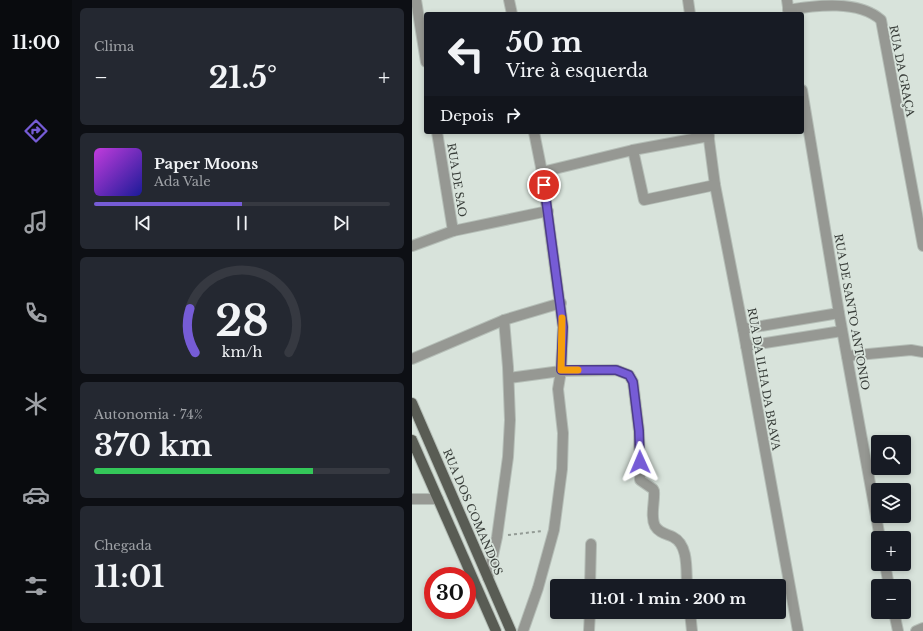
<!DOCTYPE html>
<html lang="pt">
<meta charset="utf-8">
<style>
:root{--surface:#171b24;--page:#242831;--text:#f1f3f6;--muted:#9ea1a6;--line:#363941;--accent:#765cd6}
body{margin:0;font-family:"Libre Baskerville",serif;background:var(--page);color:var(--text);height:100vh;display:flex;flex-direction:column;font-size:15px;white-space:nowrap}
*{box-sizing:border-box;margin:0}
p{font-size:13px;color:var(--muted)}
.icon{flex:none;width:22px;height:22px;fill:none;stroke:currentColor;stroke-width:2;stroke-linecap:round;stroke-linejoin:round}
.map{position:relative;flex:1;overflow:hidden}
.drawer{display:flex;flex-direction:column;gap:8px;padding:8px;background:#0d0f14;width:340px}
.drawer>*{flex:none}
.guide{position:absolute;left:12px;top:12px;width:380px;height:122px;border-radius:4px;box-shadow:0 2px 6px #0003;background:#171b24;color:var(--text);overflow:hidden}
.buttons{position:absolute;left:459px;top:435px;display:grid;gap:8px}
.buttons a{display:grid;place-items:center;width:40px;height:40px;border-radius:4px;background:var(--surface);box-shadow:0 2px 6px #0003;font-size:20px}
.speed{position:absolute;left:12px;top:567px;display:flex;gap:8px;font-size:20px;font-weight:700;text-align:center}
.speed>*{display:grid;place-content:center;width:52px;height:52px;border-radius:50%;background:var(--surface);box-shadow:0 2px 6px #0003;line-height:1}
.speed .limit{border:6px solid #d22;background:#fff;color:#111}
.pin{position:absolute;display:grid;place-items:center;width:34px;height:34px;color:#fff;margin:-17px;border:2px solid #fff;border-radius:50%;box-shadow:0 1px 4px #0007}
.me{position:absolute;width:44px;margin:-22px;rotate:359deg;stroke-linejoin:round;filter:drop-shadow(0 0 3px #0008)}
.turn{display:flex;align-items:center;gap:14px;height:84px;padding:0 16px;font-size:18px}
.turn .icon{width:52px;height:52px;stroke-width:2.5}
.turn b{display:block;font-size:28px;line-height:34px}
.then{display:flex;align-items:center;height:38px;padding:0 16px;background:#0003;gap:8px;font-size:15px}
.big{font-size:30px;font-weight:800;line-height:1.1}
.drawer .card{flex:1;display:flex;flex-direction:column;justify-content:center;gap:6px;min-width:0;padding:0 14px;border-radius:6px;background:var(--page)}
.drawer .dial{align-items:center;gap:0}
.dial svg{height:104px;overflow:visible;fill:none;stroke:var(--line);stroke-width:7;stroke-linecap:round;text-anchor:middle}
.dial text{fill:var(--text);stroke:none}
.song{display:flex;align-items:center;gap:12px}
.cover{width:48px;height:48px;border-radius:6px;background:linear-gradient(135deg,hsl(290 70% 55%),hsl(240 70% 35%))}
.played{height:4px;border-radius:2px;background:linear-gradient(90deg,var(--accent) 50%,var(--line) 50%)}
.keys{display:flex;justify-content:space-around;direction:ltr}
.heat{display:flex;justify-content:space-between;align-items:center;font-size:22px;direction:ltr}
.charge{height:6px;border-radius:3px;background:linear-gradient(90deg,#34c759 74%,var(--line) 0)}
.trip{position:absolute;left:138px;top:579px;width:236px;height:40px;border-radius:4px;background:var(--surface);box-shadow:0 2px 6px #0003;font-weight:800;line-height:40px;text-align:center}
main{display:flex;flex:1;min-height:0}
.tabs{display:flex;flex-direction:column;width:72px;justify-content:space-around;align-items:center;background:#090b0e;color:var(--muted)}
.tabs .icon{width:28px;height:28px}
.tabs .current{color:var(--accent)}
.tabs b{font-size:18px;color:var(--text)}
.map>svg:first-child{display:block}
</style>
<main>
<nav class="tabs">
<b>11:00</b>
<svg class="icon current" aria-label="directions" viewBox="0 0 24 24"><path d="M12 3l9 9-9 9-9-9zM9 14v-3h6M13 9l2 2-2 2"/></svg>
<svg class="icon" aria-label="music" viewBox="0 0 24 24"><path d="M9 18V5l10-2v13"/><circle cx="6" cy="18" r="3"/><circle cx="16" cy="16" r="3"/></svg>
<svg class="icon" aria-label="phone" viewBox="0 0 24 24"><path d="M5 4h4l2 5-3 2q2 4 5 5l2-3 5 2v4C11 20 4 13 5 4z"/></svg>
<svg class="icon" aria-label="climate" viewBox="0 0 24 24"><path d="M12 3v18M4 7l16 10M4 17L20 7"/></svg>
<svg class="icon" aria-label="car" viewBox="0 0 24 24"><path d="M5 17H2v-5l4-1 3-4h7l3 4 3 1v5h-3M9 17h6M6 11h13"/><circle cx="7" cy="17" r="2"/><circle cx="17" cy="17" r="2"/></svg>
<svg class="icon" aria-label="filters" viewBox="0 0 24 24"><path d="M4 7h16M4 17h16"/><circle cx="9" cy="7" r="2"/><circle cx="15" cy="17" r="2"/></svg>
</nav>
<section class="drawer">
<div class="card"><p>Clima</p>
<div class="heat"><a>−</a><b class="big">21.5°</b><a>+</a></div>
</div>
<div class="card">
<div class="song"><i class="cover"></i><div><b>Paper Moons</b><p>Ada Vale</p></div></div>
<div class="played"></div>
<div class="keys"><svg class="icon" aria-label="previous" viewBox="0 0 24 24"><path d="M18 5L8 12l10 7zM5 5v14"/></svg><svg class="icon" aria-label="pause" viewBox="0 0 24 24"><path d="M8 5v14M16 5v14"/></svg><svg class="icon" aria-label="next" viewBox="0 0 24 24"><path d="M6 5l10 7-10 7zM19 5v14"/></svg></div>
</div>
<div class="card dial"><svg viewBox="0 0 100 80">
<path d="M14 69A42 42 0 1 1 86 69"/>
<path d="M14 69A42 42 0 0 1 10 35" stroke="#765cd6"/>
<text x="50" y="56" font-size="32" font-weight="700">28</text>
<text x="50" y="72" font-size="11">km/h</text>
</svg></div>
<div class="card"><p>Autonomia · 74%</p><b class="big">370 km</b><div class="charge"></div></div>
<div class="card"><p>Chegada</p><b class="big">11:01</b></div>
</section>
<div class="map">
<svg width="511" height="631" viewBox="0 0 511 631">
<rect width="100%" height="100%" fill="#d8e3db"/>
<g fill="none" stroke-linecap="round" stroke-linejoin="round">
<defs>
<g id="minor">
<polyline points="4,0 14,62"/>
<polyline points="97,0 100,14"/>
<polyline points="276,0 278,14"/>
<polyline points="375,0 377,14"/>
<path d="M376 10C405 5 447 0 469 20L511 246"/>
<polyline points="390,90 427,313 468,538"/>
<polyline points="25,132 41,231"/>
<polyline points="296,132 303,185 331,329 386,631"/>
<polyline points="221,150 232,200 303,185"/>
<polyline points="130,172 221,150 297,136"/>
<polyline points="0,246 41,231 136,211"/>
<polyline points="331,329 427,313"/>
<polyline points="334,346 430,331"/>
<polyline points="435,356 499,350 511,352"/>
<polyline points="0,359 92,320 149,303"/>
<path d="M97 378 149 371 204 370 217 375 221 382 227 431 228 480 241 489 242 491C243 502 238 516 243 526 247 533 255 534 261 537 277 545 274 571 275 586"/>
<polyline points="0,499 26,499"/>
<polyline points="473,564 477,586"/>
<polyline points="76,578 85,537 96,457 98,420 96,367 92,320"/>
<polyline points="178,586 179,544"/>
<polyline points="278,612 280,631"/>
<polyline points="482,612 486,631"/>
<polyline points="111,631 126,588 142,530 150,469 151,433 146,389 149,371 151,327 130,172 122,132"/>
<polyline points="177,631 178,612"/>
<polyline points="504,631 511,628"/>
</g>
<g id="major">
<polyline points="0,403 99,631"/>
<polyline points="0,440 84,631"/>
</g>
</defs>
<!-- minor casing -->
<use href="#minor" stroke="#b5beb7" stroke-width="12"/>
<!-- major casing -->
<use href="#major" stroke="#b5beb7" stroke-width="12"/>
<!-- path -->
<polyline stroke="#939b95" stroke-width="2" stroke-dasharray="3 3" stroke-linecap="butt" points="96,535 131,531"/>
<!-- minor -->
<use href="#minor" stroke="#969893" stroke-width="10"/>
<!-- major -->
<use href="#major" stroke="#595c54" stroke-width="10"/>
</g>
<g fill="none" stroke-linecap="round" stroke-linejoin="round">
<defs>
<polyline id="route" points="132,185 151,327 149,370 204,370 217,375 221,382 227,431 228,462"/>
</defs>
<!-- route casing -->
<use href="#route" stroke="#4d3c8b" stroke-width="10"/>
<!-- route -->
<use href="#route" stroke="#765cd6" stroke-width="7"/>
<!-- slow -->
<polyline stroke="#f59e0b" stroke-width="7" points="150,318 149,370 166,370"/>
</g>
<g text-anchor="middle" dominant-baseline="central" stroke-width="3.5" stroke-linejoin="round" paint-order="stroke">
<!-- street labels -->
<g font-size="11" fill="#383d39" stroke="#d8e3db">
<text transform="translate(490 71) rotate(79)">RUA DA GRAÇA</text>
<text transform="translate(45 180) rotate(81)">RUA DE SAO</text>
<text transform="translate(440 312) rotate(80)">RUA DE SANTO ANTONIO</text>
<text transform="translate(352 379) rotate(80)">RUA DA ILHA DA BRAVA</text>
<text transform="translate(61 512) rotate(67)">RUA DOS COMANDOS</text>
</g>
</g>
</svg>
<div class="buttons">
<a><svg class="icon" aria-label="search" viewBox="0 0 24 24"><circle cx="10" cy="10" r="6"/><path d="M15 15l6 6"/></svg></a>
<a><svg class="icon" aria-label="layers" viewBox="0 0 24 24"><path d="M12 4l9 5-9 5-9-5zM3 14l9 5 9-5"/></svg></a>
<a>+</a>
<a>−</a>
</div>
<div class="speed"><div class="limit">30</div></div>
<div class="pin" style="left:132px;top:185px;background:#d93025"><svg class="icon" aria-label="arrive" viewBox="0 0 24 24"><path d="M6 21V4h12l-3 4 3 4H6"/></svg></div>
<svg class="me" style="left:228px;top:462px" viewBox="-20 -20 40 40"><path d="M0-17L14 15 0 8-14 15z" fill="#765cd6" stroke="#fff" stroke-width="4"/></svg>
<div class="trip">11:01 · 1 min · 200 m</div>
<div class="guide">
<div class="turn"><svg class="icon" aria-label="left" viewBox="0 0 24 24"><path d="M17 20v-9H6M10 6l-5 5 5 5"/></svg><div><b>50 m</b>Vire à esquerda</div></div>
<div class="then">Depois<svg class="icon" aria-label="right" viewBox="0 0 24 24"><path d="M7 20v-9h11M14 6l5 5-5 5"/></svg></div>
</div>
</div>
</main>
